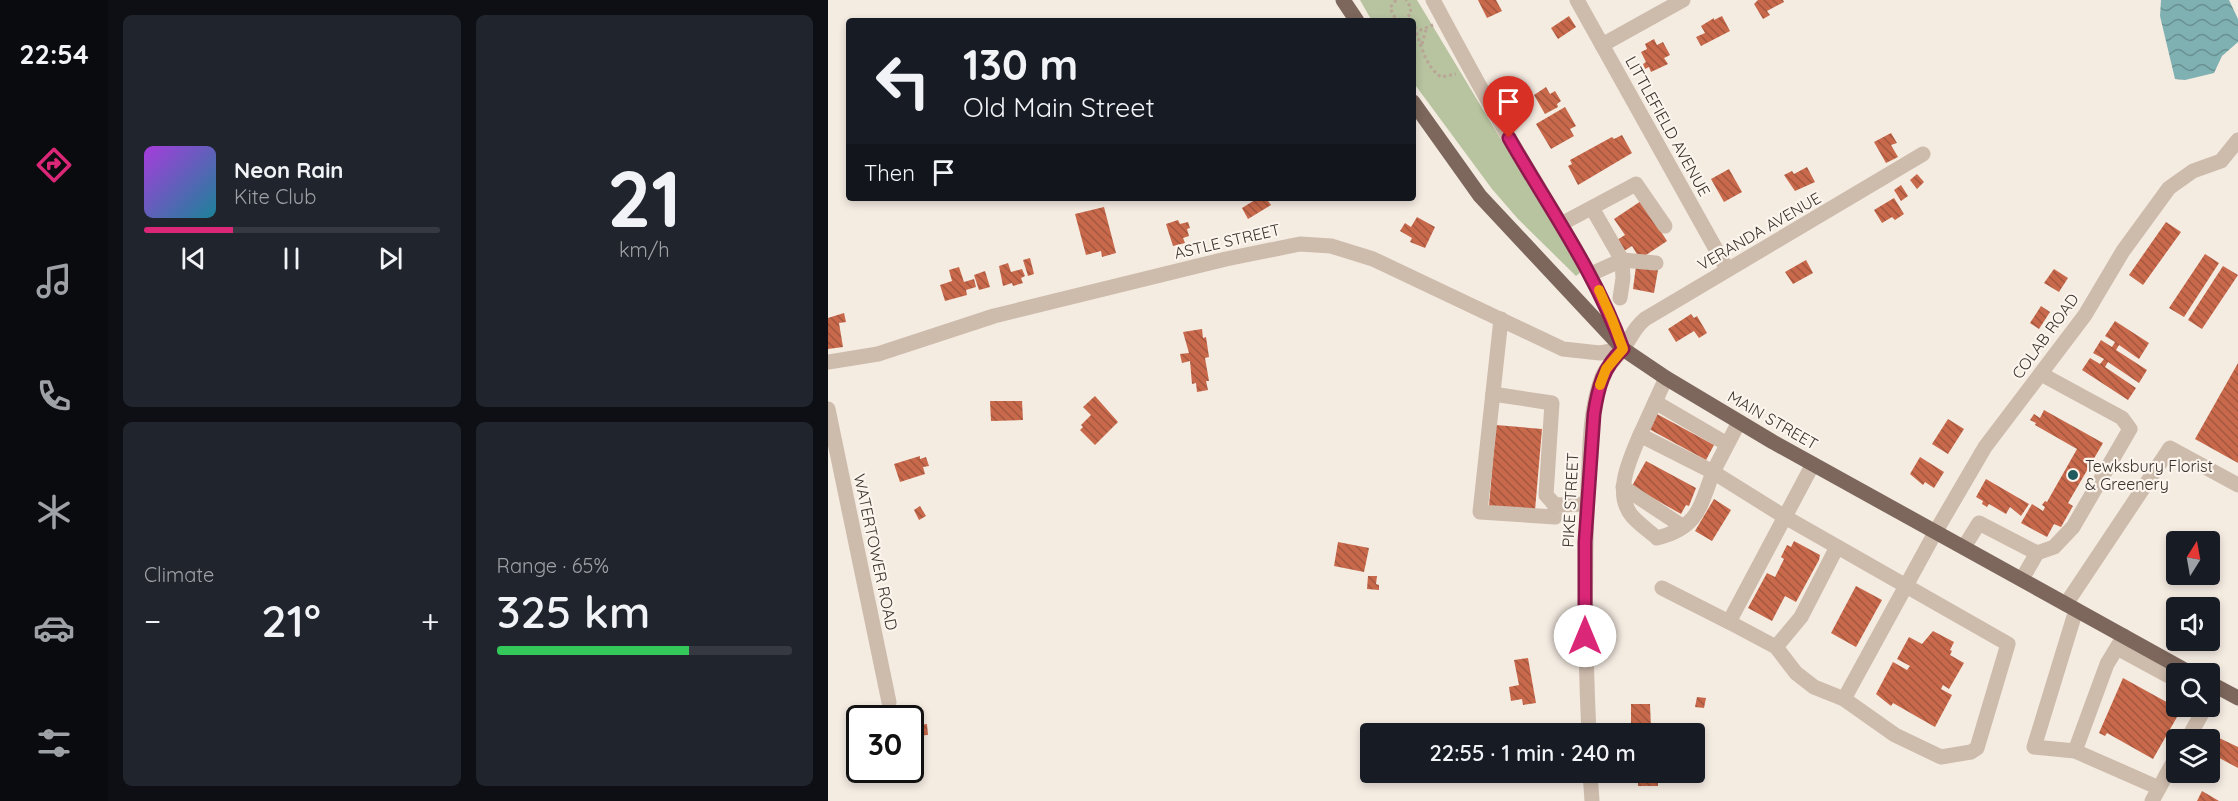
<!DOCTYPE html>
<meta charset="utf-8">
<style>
:root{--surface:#171b24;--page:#20242c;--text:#f1f3f6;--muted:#9ea1a6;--line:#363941;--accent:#db2777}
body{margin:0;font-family:Quicksand,sans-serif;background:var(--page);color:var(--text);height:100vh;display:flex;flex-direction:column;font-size:22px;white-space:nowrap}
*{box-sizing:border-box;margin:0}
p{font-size:20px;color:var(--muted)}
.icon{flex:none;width:33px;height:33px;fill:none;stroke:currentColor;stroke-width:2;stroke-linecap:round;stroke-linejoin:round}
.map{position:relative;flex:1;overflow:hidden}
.sheet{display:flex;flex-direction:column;gap:15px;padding:15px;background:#0d0f14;width:720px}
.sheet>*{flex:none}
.guide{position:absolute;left:18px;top:18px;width:570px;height:183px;border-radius:6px;box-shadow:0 3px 9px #0003;background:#171b24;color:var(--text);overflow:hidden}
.needle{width:39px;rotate:11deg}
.tools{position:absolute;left:1338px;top:531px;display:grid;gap:12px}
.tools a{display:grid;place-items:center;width:54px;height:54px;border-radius:6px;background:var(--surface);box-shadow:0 3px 9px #0003;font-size:30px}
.speed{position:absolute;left:18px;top:705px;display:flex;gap:12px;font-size:30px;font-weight:700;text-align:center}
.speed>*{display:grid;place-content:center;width:78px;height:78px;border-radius:50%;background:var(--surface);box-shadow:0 3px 9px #0003;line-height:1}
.speed .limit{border:3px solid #111;border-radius:9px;background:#fff;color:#111}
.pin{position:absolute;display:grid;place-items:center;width:51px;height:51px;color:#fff;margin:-62px -26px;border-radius:50% 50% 50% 0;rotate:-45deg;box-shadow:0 0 6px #0007}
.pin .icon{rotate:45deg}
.me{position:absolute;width:66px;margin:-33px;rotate:0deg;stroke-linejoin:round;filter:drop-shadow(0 0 4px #0008)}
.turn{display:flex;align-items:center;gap:21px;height:126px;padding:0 18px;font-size:27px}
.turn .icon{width:78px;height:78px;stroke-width:2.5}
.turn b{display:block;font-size:42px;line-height:51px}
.then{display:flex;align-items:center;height:57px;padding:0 18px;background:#0003;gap:12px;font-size:22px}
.big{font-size:45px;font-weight:600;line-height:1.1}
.sheet .tile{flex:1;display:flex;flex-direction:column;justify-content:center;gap:9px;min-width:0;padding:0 21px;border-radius:9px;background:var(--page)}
.sheet .dial{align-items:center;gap:0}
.dial b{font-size:78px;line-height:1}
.song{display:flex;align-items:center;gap:18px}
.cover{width:72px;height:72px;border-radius:9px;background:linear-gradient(135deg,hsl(280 70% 55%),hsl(190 70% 35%))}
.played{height:6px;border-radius:3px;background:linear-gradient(90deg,var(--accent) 30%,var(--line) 30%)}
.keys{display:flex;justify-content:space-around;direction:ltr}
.heat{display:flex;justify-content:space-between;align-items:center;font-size:33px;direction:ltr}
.charge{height:9px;border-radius:4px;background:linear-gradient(90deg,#34c759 65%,var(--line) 0)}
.sheet .tiles{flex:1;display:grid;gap:15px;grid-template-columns:repeat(2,1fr)}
.trip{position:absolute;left:532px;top:723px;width:345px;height:60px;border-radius:6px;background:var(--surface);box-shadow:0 3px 9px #0003;font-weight:600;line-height:60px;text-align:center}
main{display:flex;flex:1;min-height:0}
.menu{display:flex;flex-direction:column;width:108px;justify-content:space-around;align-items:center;background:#090b0e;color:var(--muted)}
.menu .icon{width:42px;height:42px}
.menu .current{color:var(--accent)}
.menu b{font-size:27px;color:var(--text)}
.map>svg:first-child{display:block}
</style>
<main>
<nav class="menu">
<b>22:54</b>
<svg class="icon current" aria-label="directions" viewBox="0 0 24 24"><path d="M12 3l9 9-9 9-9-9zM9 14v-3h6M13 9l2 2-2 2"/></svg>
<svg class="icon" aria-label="music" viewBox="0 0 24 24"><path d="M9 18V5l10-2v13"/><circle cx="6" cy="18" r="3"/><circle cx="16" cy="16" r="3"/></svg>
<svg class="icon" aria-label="phone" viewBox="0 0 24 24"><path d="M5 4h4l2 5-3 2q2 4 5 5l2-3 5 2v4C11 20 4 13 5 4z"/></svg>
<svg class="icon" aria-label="climate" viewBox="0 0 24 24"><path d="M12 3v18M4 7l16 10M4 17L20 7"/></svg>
<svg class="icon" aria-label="car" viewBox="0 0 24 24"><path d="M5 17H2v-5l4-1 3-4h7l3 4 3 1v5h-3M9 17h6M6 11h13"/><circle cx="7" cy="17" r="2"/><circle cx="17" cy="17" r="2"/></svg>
<svg class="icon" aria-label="filters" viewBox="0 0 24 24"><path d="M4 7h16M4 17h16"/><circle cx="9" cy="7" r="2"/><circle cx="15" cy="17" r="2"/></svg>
</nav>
<section class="sheet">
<div class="tiles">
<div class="tile">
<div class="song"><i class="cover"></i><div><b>Neon Rain</b><p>Kite Club</p></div></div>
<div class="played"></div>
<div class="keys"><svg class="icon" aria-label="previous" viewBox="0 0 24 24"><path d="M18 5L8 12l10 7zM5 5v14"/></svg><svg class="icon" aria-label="pause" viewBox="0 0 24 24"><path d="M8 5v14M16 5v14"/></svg><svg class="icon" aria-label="next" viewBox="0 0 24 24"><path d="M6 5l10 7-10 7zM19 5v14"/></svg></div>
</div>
<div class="tile dial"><b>21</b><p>km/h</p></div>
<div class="tile"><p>Climate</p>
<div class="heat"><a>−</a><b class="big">21°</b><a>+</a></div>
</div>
<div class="tile"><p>Range · 65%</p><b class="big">325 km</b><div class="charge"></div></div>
</div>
</section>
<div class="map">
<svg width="1410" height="801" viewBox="0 0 1410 801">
<defs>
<pattern id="water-waves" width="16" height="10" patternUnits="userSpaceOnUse" patternTransform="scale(1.5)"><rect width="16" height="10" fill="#7fb0b2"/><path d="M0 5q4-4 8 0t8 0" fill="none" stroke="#699091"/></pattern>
<pattern id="building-back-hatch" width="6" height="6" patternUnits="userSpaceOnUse" patternTransform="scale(1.5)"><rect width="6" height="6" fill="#c8694b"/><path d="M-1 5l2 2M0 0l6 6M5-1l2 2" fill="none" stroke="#a4573f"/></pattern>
</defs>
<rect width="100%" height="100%" fill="#f4ebe1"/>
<!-- park -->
<polygon fill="#b8c4a0" points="532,0 589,0 753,272 748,276 690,219 664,189 585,82 585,21 544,21"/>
<!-- water -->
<polygon fill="url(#water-waves)" points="1333,0 1410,0 1401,0 1410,19 1410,42 1394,56 1386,73 1357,80 1347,79 1332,16"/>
<!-- building -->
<g fill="url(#building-back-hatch)">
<polygon points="650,0 668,0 674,11 659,18"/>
<polygon points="930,0 955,0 956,2 939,11 942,15 935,19 926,4"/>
<polygon points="741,16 748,27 730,39 723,28"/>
<polygon points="894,16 902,31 873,46 868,37 877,33 873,26 886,18 886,20"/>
<polygon points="826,39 829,45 835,42 842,55 836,58 840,64 823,72 821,67 817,69 815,64 818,62 813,52 819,49 817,44"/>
<polygon points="718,87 722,94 727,91 733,101 729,104 730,107 717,114 706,95"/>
<polygon points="737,107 748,126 742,129 746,136 723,149 708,124"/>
<polygon points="1063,133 1069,143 1063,145 1070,157 1058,163 1046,142"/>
<polygon points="794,135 804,153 750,185 740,166 744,164 742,160 784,137 786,139"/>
<polygon points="979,167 987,182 967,191 956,175 964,171 966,174"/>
<polygon points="901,169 914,192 896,202 883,179"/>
<polygon points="1089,174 1096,182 1089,189 1082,180"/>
<polygon points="1073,185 1080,196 1073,201 1066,190"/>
<polygon points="430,198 438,198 443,205 420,219 414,208"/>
<polygon points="1066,198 1076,214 1067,220 1064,217 1054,223 1046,210"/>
<polygon points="813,201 839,241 812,259 804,246 796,251 789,240 797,235 786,219"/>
<polygon points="276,207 288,253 274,257 273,251 258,255 247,214"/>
<polygon points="589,217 607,227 597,248 582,242 584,238 572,231 577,223 583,227"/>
<polygon points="350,220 352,224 360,222 362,228 359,229 361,236 355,238 357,243 345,246 338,224"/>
<polygon points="1338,222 1353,232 1315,285 1301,275"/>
<polygon points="1377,254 1391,263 1356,317 1341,308"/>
<polygon points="202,258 206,274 200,276 195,260"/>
<polygon points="978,260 985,273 965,284 957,272"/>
<polygon points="180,263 183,272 194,269 197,276 193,278 195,283 185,286 184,283 175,286 171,266"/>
<polygon points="808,266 830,270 826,293 805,289"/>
<polygon points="1395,266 1410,275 1374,329 1360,320"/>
<polygon points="131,267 136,282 146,279 148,287 138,290 139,295 117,301 112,285 124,281 121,270"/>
<polygon points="1226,269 1240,278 1231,292 1216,283"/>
<polygon points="157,271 162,287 151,290 146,275"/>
<polygon points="1213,306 1222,312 1211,329 1202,323"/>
<polygon points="16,313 18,322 11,323 15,347 0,349 0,318"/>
<polygon points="863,314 866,318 869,316 879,333 871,338 866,331 848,342 840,329"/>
<polygon points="1287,321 1321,343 1311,359 1291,345 1288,350 1319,370 1311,383 1280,362 1277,367 1308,388 1300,400 1254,370 1262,358 1272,364 1276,359 1265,353 1273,340 1284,347 1287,342 1277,336"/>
<polygon points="374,329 375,338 378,337 381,357 377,358 381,381 378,381 380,390 369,392 368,383 364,384 362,361 354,363 352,354 361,353 355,332"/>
<polygon points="1410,363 1410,463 1367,439"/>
<polygon points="267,396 290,422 267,445 252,430 255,427 253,425 263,415 255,407"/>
<polygon points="162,401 194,401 195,420 163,421"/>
<polygon points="1216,410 1275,443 1240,503 1245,506 1233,527 1226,524 1219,537 1193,523 1204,504 1215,511 1217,507 1214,505 1217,501 1219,502 1249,449 1207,425 1208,423 1202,420 1206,414 1212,418"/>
<polygon points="829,414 886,445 878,460 821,429"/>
<polygon points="1120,419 1136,429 1120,454 1104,444"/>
<polygon points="668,425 714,429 707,510 661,506"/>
<polygon points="92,456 92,459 98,457 101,466 95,467 97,474 72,482 66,464"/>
<polygon points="1092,457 1116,472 1106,488 1097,482 1095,485 1082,474"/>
<polygon points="818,461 868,488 861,506 858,505 853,514 804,486"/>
<polygon points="1158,479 1201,504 1193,516 1182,507 1178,514 1161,504 1159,507 1154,504 1155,501 1148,497"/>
<polygon points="886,499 903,510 884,541 867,531"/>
<polygon points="92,506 98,516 91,520 86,510"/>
<polygon points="966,541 992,555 991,560 968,602 957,596 944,621 920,608 939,573 947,577 956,559 953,557 959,545 963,547"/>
<polygon points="510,542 541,548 536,572 506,566"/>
<polygon points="540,576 549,576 548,584 551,585 551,590 539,589"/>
<polygon points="1028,586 1054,600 1028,647 1003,633"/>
<polygon points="1105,631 1126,642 1122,650 1124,651 1122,655 1136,663 1121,689 1115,685 1113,689 1124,695 1107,727 1065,703 1063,706 1048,694 1065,662 1079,670 1082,666 1069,659 1081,637 1094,644"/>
<polygon points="700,658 708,703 695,705 694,699 683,701 681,687 691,685 686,660"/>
<polygon points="1295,678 1353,710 1325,759 1279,733 1277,736 1271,733"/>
<polygon points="869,697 878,698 876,708 867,707"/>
<polygon points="803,704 822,704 823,728 803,728"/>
<polygon points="99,724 100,735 82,736 82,726"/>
<polygon points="1389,737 1410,747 1410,768 1382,753"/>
<polygon points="810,772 836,773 836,781 830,781 830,786 810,786"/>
<polygon points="1374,791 1391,801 1369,801"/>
</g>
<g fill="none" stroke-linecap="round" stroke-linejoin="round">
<!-- path -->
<g stroke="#b9a596" stroke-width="3" stroke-dasharray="3 3" stroke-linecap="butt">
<polyline points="568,0 562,8 566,16 573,21 577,20 583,13 582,6 578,0"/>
<path d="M586 27C594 45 596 65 613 77L628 74"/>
<polyline points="586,27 593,30 605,25"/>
<polyline points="594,44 598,30"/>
</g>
<!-- minor -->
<g stroke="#cdbbac" stroke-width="15">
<path d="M605 0C633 52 661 105 692 156 729 219 770 279 795 349"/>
<polyline points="749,0 899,269"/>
<polyline points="774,45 855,0"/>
<polyline points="764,208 794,260 795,278 792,298"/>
<polyline points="733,224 808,184 837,226"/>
<polyline points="763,274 794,260 828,263"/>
<polyline points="673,319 652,512 727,517 727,505 759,504"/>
<polyline points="0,362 50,354 166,316 398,259 472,244 503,246 545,259 735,349 772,353 795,349"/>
<polyline points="838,378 812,435 885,472 911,422"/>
<polyline points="665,394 724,403 718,495 727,505"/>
<polyline points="827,402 899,444"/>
<polyline points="0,409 61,702"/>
<path d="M812 435C802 459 785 493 804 516 811 524 821 531 829 538 870 528 872 507 885 472L957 517 1180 644 1149 748 1143 752 1113 757 1067 735 1016 699 986 687 968 673 948 647 901 622"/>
<polyline points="795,487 854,526"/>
<polyline points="1136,547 1151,523 1209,553 1194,579"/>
<polyline points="1209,553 1226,547 1245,527 1302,429 1294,418 1213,374"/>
<polyline points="834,588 901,622 985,464"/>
<polyline points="1238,604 1342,448 1410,485"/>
<polyline points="1248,610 1206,747 1247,751 1331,788"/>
<polyline points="948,647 973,617 1009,547"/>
<polyline points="1289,648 1348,680"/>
<polyline points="1016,699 1108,531 1157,447 1257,315 1295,251 1341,188 1365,171 1393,161 1410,140"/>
<path d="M761 734C757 651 756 569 760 486 762 450 761 411 774 377 779 365 788 359 795 348 804 337 805 329 817 319L1095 154"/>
<polyline points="1359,740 1378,706"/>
<polyline points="1247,751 1279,664 1296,636"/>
<polyline points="762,772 764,801"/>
<polyline points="1324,801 1348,757"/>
</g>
<!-- major -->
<g stroke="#7d675c" stroke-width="15">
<polyline points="515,0 529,21"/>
<polyline points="585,102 652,196 795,349 838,378 945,442 1364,674"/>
<polyline points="1382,683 1410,698"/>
</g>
</g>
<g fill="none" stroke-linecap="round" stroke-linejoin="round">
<defs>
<path id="route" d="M681 138C721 208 768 273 795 349 775 367 770 388 766 414L757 542V636"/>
</defs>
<!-- route casing -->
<use href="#route" stroke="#8e194d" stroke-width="15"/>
<!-- route -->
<use href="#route" stroke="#db2777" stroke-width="10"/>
<!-- slow -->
<polyline stroke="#f59e0b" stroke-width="10" points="771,290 784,319 795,349 778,369 772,385"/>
</g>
<!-- markers -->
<circle fill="#1f5a5e" stroke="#fbf5ee" stroke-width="2" cx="1245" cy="475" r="6"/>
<g text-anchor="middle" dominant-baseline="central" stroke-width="4.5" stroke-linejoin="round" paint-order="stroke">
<!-- street labels -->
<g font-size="16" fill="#3b302b" stroke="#fbf5ee">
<text transform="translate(840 126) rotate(61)">LITTLEFIELD AVENUE</text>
<text transform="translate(931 231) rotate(-30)">VERANDA AVENUE</text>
<text transform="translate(399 241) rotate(-13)">ASTLE STREET</text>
<text transform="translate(1217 336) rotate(-54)">COLAB ROAD</text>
<text transform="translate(945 420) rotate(30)">MAIN STREET</text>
<text transform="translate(742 500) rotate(-87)">PIKE STREET</text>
<text transform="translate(48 552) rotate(78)">WATERTOWER ROAD</text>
</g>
<!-- poi labels -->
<g font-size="16" fill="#3b302b" stroke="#fbf5ee" text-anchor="start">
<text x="1257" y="466">Tewksbury Florist<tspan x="1257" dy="18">&amp; Greenery</tspan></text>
</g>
</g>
</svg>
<div class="tools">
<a><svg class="needle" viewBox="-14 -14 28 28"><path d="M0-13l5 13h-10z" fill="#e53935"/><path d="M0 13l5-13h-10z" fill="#9ea1a6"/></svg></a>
<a><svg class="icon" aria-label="sound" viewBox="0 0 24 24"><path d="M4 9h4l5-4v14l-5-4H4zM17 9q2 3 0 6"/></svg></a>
<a><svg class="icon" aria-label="search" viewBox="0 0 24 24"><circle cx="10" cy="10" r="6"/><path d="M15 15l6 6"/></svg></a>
<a><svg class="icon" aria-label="layers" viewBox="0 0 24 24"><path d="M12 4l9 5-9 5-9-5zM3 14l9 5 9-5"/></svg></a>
</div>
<div class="speed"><div class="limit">30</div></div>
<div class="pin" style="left:681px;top:138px;background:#d93025"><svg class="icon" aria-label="arrive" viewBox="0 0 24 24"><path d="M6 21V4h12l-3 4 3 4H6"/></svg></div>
<svg class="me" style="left:757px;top:636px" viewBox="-20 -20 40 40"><circle r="19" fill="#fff"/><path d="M0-13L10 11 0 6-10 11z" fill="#db2777"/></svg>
<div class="trip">22:55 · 1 min · 240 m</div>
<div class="guide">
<div class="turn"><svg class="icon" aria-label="left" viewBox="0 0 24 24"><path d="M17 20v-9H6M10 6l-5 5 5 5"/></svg><div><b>130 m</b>Old Main Street</div></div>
<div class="then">Then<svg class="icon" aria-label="arrive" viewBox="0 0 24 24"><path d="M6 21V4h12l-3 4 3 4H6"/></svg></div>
</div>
</div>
</main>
